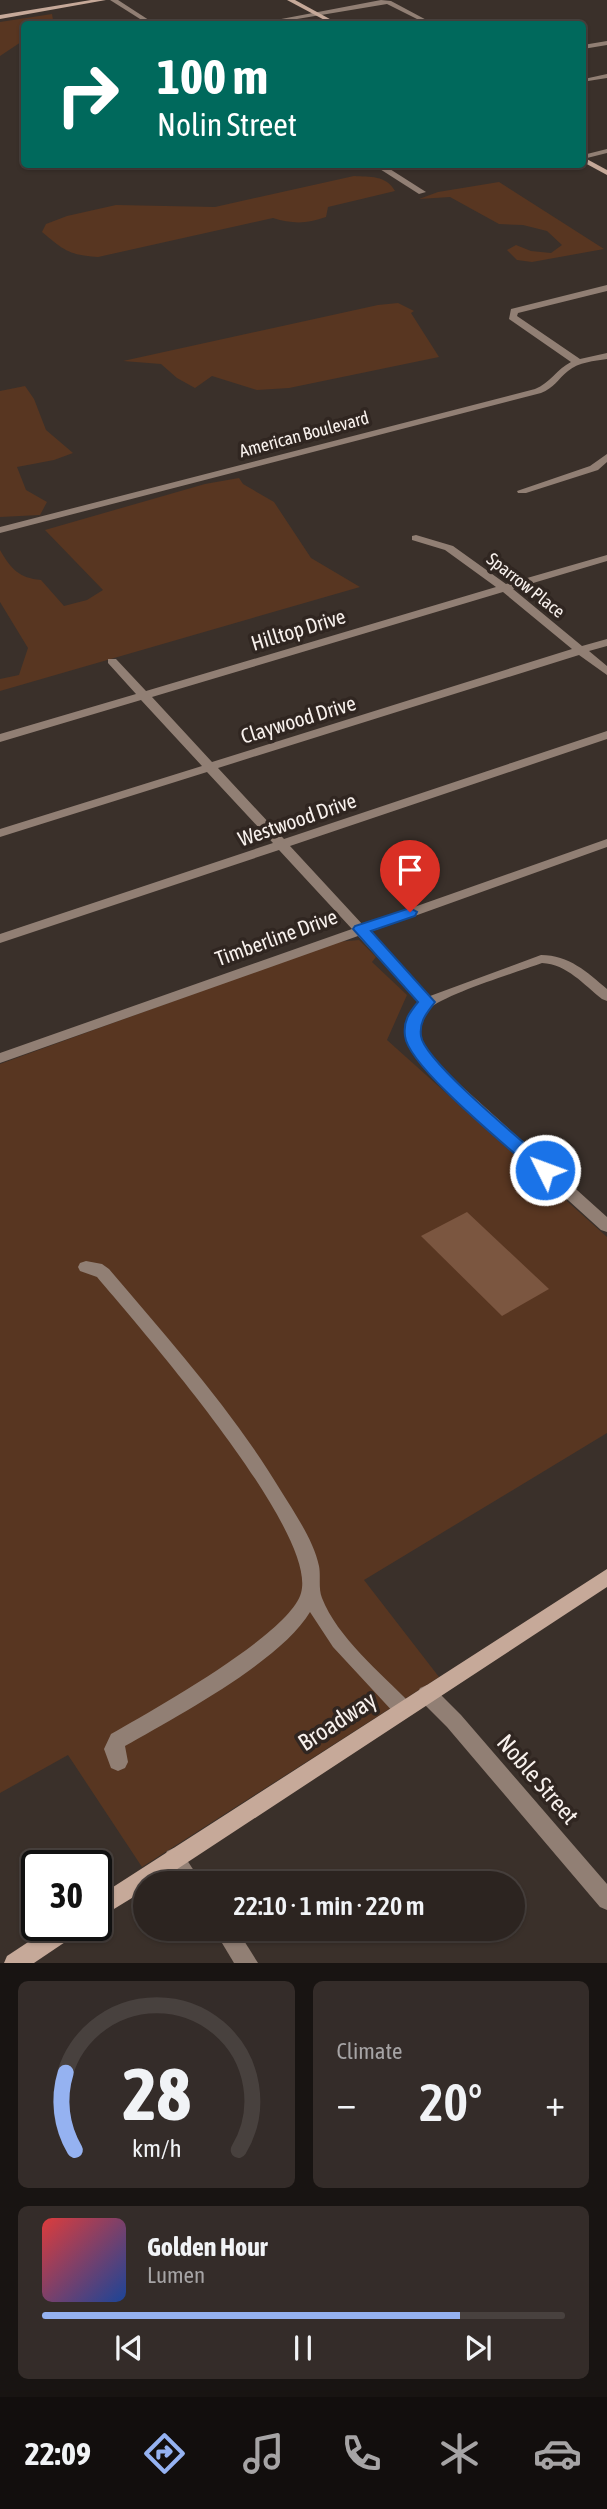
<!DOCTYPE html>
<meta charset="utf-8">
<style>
:root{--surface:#2c2420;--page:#342c29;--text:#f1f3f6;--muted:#a6a4a5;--line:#48413e;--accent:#95b2f1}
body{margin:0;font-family:"Asap Condensed",sans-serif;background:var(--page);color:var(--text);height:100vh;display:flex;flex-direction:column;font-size:26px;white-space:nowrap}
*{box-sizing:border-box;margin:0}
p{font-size:23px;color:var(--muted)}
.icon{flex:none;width:38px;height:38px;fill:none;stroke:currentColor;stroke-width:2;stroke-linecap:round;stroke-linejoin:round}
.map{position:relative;height:1963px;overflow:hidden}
.side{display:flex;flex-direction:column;gap:18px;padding:18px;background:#181412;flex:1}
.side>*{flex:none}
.banner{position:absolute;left:21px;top:21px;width:565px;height:147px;border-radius:7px;box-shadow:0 2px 5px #0004,0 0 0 2px var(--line);background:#00695c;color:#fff;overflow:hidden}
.speed{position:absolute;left:21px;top:1850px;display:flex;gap:14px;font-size:35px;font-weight:700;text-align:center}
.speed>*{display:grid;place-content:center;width:91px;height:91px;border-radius:50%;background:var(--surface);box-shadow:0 2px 5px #0004,0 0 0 2px var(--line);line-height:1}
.speed .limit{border:4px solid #111;border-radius:10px;background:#fff;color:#111}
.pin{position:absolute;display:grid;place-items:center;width:60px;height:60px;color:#fff;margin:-72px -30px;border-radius:50% 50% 50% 0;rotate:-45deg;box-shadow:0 0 7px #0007}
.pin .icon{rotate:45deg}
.me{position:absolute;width:77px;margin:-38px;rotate:312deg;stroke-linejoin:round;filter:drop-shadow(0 0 5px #0008)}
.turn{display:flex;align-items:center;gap:24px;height:147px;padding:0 21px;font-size:32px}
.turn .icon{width:91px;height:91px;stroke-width:2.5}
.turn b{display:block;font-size:49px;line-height:60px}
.big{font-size:52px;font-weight:600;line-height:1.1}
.side .tile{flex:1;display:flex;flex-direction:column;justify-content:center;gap:10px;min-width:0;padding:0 24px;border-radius:10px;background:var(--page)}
.side .dial{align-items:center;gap:0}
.dial svg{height:182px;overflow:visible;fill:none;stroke:var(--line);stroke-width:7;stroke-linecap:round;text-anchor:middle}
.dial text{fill:var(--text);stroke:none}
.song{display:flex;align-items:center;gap:21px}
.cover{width:84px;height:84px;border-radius:10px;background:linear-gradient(135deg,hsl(0 70% 55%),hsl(220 70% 35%))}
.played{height:7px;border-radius:4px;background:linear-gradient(90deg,var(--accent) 80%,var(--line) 80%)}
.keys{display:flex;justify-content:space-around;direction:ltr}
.heat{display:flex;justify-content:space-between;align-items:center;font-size:38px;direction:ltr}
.side .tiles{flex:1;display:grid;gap:18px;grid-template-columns:1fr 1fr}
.tile:last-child{grid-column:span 2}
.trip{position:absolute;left:133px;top:1871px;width:392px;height:70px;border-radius:35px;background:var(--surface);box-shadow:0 2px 5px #0004,0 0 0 2px var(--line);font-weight:600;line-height:70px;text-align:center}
.tabs{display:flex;height:112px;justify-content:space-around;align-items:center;background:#120e0d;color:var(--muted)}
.tabs .icon{width:49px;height:49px}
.tabs .current{color:var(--accent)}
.tabs b{font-size:32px;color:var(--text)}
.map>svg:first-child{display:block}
</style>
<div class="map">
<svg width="607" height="1963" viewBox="0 0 607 1963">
<rect width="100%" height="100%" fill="#3a302a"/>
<!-- green -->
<g fill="#583621">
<polygon points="52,14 53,20 59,24 24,24 24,40 0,56 0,22"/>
<path d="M354 176C370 177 386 175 395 191L328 207 326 217C307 224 292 224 273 218L98 257C68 255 64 250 42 232L46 224 67 216 116 205 215 207Z"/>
<polygon points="499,182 604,249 532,262 517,260 507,250 516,245 531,251 551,253 562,245 547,231 523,225 499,224 450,197 419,199 438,192"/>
<polygon points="398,303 414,311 411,313 439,357 289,388 257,390 212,376 195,388 177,378 161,364 123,361 378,305"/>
<polygon points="25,386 34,399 46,430 73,453 54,460 17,467 26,490 47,502 40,515 0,517 0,391"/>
<path d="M239 478 243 484 274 502 311 558 360 587 0 691V679L19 675 28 648 0 602V550C11 569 19 578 41 580L64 606 87 600 103 590 45 530 205 484Z"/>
<polygon points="359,940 376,957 372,962 407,995 387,1040 607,1237 607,1433 364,1580 439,1677 142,1867 68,1755 0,1793 0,1064 336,942"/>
</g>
<!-- water -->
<polygon fill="#7b5640" points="467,1212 549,1289 502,1316 421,1236"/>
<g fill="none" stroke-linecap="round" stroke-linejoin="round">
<!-- street -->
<g fill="#917f74" fill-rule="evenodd">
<polygon points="110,0 118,0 155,24 148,24"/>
<polygon points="381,0 391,1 434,24 427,24 387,4 267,24 255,24"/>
<polygon points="607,41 607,45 583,49 583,45"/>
<polygon points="607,74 607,78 588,81 584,79"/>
<polygon points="607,149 607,153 583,159 583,155"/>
<polygon points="372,164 382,164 426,192 419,194"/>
<path d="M607 285V291L518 313 517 316 580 359 607 353V359C594 361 579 362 568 371 558 379 554 388 541 393L0 533V527L535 389C550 383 557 369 571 362L509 319 511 309Z"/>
<polygon points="607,454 607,462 598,470 526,493 518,493 517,491 590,466"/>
<path d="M416 535 453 546 506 584 607 555V561L513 589 582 646 607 639V646L589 651 607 666V675L579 655 218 768 284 839 607 731V739L290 846 363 925 607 839V847L370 932 430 996 541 955C569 955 587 972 607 989V1001L602 999C584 985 567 964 542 963 515 973 447 993 427 1010 424 1013 421 1019 420 1024 415 1043 435 1061 447 1073L607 1217V1232L601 1230 437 1081C421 1063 397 1041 409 1016 412 1010 414 1006 419 1002L358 936 0 1063V1053L352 929 279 850 0 943V934L273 843 207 772 0 837V829L202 766 141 700 0 742V734L136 694 108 663V659H116L146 691 496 587 445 550 412 540V536ZM503 592 572 649 212 762 152 697Z"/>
<path d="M86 1261 102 1264 109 1269C169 1340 233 1411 281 1491 294 1512 314 1541 319 1566 321 1576 318 1588 322 1598 337 1637 381 1673 410 1703L413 1709 410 1715 403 1718 396 1715 333 1647 310 1612C281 1661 176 1717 125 1746L128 1762 125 1768 118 1771 111 1768 104 1749 111 1734C151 1711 290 1634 301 1593 319 1532 140 1328 97 1277L80 1271 78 1267 80 1263Z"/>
<polygon points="427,1685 434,1688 461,1715 607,1884 607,1910 600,1907 447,1727 420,1700 417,1694 420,1688"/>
<polygon points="174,1848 181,1851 202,1883 180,1883 164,1858 167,1851"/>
<polygon points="213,1928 236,1928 258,1963 234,1963"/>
</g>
<!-- secondary -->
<g fill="#c6a999" fill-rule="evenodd">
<polygon points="91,0 106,0 0,19 0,15"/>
<polygon points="287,0 295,0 339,24 332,24"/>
<polygon points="583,157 607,170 607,175 583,162"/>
<polygon points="607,1569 607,1587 156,1883 145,1883 145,1890 96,1920 96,1898"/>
<polygon points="54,1925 84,1925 80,1932 34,1963 4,1963 7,1956"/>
</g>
</g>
<!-- route -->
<path fill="#1a73e8" stroke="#114b97" stroke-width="2" d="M410 908 417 912 415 916 371 931 435 1002C427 1013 419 1021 421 1036 424 1061 527 1145 551 1166L554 1170 551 1175H539C512 1150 408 1067 405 1036 403 1021 409 1013 418 1002L353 929 355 926Z"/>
<g text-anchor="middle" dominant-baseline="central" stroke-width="7" stroke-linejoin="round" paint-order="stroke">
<!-- far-street labels -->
<g font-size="18" fill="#f8f1ed" stroke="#302621">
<text transform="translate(304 434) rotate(-15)">American Boulevard</text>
<text transform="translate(526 585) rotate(38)">Sparrow Place</text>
</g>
<!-- street labels -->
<g font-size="21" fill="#f8f1ed" stroke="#302621">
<text transform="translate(298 629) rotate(-17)">Hilltop Drive</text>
<text transform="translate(298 719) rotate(-17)">Claywood Drive</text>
<text transform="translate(297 819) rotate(-19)">Westwood Drive</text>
<text transform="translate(276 937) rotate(-20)">Timberline Drive</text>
</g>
<!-- near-street labels -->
<g font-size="24" fill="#f8f1ed" stroke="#302621">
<text transform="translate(337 1721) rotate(-33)">Broadway</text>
<text transform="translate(538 1779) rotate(49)">Noble Street</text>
</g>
</g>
</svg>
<div class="speed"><div class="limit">30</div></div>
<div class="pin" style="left:410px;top:912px;background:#d93025"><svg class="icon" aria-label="arrive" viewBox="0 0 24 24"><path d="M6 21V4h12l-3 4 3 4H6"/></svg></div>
<svg class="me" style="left:545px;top:1170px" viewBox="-20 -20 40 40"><circle r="17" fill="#1a73e8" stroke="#fff" stroke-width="3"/><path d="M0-11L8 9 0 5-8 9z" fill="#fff"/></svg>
<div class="trip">22:10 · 1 min · 220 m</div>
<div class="banner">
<div class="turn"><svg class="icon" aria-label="right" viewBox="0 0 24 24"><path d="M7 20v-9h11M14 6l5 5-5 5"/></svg><div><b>100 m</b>Nolin Street</div></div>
</div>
</div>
<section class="side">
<div class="tiles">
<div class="tile dial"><svg viewBox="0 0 100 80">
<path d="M14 69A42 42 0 1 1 86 69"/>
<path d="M14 69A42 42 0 0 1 10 35" stroke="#95b2f1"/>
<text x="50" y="56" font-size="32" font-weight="700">28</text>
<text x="50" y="72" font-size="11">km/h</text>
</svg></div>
<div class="tile"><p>Climate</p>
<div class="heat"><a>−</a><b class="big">20°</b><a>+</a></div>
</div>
<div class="tile">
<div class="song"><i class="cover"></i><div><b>Golden Hour</b><p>Lumen</p></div></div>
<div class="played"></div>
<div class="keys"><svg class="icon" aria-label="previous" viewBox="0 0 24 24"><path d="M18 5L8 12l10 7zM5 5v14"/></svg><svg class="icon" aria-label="pause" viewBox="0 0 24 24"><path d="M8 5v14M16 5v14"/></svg><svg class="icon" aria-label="next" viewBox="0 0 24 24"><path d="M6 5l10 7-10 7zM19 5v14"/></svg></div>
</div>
</div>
</section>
<nav class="tabs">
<b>22:09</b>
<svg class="icon current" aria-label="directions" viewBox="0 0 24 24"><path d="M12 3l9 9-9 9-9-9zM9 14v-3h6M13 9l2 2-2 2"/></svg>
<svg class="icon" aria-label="music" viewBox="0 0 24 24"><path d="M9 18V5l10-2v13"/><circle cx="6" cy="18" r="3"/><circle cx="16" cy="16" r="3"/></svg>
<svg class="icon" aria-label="phone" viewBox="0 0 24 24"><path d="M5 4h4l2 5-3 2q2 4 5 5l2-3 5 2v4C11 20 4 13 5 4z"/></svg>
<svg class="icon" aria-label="climate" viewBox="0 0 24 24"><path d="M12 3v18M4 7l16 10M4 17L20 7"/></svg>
<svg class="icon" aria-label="car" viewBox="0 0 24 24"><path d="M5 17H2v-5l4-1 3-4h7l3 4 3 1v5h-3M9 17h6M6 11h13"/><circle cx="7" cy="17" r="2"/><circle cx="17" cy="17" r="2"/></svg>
</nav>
